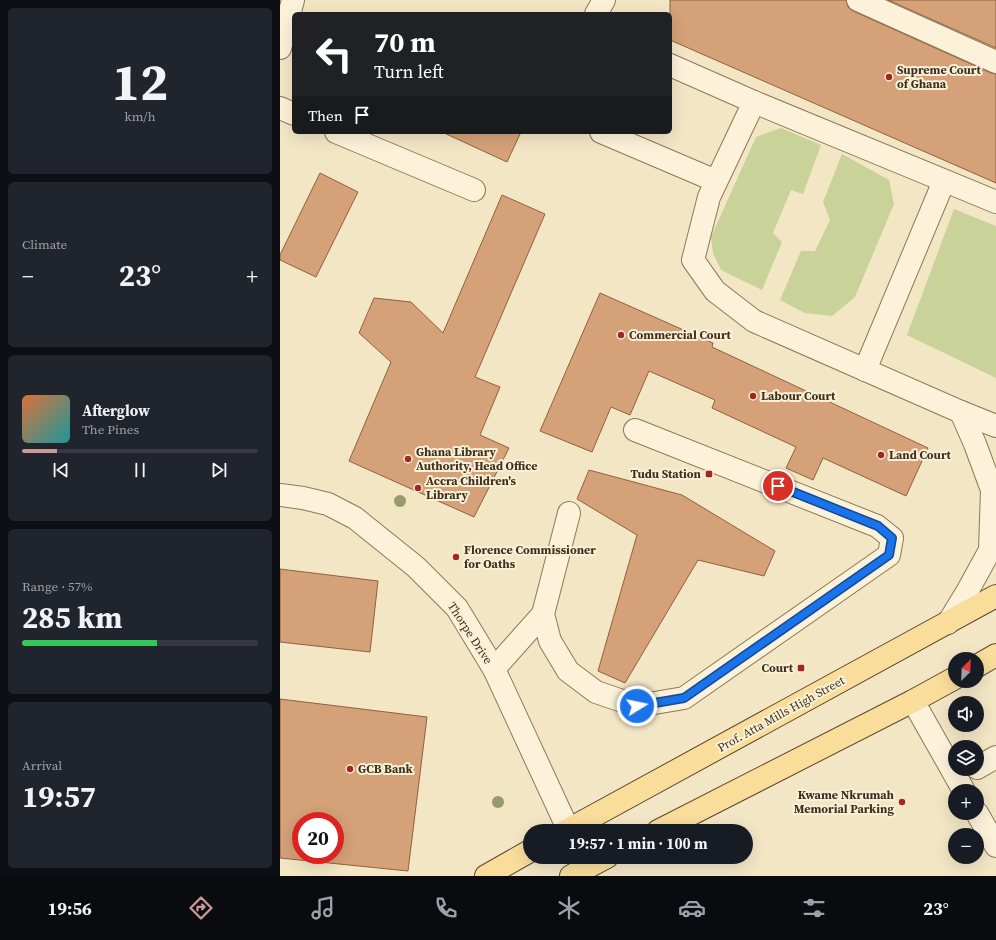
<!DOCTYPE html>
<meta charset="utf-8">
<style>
:root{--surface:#171b24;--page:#20242c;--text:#f1f3f6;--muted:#9ea1a6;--line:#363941;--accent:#ce9797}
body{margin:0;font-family:"Source Serif 4",serif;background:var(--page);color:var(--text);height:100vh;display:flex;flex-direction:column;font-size:15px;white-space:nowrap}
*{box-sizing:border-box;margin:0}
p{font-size:13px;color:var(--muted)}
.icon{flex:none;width:22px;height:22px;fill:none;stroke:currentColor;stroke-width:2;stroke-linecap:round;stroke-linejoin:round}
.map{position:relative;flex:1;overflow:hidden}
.side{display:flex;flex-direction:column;gap:8px;padding:8px;background:#0d0f14;width:280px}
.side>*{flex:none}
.guide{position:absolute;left:12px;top:12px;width:380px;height:122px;border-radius:6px;box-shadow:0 4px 16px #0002;background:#202124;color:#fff;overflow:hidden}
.needle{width:26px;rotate:24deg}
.tools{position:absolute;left:668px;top:652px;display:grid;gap:8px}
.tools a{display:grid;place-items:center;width:36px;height:36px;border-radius:50%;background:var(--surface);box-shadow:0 4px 16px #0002;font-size:20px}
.speed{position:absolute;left:12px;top:812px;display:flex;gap:8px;font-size:20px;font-weight:700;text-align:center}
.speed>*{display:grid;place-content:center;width:52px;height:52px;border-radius:50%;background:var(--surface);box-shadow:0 4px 16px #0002;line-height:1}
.speed .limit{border:6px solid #d22;background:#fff;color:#111}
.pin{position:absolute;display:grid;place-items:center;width:34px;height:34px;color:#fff;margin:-17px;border:2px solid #fff;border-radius:50%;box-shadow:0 1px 4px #0007}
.me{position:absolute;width:44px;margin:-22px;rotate:80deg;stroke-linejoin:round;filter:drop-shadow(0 0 3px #0008)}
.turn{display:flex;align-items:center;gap:14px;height:84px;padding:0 16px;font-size:18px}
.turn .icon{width:52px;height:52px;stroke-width:2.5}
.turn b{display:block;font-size:28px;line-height:34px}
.then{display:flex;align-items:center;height:38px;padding:0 16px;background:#0003;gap:8px;font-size:15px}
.big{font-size:30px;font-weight:700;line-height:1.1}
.side .card{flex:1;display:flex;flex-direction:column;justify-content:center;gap:6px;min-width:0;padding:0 14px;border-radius:6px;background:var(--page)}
.side .dial{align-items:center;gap:0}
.dial b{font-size:52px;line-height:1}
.song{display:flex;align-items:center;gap:12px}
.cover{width:48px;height:48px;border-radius:6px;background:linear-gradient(135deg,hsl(20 70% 55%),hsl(180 70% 35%))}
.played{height:4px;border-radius:2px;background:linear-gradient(90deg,var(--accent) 15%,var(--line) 15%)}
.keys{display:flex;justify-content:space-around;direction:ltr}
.heat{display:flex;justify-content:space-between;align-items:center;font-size:22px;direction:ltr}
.charge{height:6px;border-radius:3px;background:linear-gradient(90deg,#34c759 57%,var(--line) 0)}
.trip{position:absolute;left:243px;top:824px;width:230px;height:40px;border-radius:20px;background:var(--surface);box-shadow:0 4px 16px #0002;font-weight:700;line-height:40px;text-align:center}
.tab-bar{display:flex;height:64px;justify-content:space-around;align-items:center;background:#090b0e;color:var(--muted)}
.tab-bar .icon{width:28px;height:28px}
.tab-bar .on{color:var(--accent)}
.tab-bar b{font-size:18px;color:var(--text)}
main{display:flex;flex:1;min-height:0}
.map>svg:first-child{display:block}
</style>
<main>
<section class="side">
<div class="card dial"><b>12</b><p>km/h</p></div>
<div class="card"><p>Climate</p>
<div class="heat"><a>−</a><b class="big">23°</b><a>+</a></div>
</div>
<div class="card">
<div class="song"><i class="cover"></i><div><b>Afterglow</b><p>The Pines</p></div></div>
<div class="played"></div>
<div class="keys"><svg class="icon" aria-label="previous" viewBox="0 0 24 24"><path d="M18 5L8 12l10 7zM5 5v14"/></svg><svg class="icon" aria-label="pause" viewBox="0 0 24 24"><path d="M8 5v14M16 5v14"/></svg><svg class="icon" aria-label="next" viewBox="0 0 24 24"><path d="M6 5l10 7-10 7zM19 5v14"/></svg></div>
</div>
<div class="card"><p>Range · 57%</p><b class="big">285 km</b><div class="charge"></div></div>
<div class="card"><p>Arrival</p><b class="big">19:57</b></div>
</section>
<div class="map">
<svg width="716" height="876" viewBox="0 0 716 876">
<rect width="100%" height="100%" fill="#f2e6c5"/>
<!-- green -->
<g fill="#c9d298">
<polygon points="501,128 541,145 523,194 511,190 493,233 502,242 482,290 441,270 433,253 431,237 476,137"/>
<polygon points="562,154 609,180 614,204 575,297 552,316 525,313 500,300 521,251 535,251 550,220 543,202"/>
<polygon points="674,209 716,226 716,378 627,335"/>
</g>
<!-- building -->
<g fill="#d4a178" stroke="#91603c" fill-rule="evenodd">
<polygon points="390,0 566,0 568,7 573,11 711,73 716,74 716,183 390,40"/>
<polygon points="608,0 716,0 716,48"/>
<polygon points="162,132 241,132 227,162"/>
<polygon points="40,173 78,192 36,277 0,260 0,255"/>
<polygon points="222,195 265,214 195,377 220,387 200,435 229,448 194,517 69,461 111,362 79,333 94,298 131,302 163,333"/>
<polygon points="320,293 433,343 432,347 648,448 626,496 543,458 533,480 506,468 516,447 432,408 435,400 369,371 350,415 331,407 312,452 260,431"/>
<polygon points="309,470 402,495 495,551 484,576 418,560 345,683 318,671 357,535 297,499"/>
<polygon points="0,569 98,581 90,652 0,642"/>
<path d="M0 699 147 717 128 871 0 858ZM21 821H55V855H21Z"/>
</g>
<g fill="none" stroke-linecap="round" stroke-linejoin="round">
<defs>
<g id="minor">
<polyline points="578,0 716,62"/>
<polyline points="316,14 324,0"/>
<polyline points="0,48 13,0"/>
<polyline points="390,65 474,102 716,202"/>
<polyline points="474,102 429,197 413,260 435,291 474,321 681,412 716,426"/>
<polyline points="0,108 14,114"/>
<polyline points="56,132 194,190"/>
<polyline points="321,132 436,181"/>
<polyline points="585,370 664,181"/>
<polyline points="0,495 23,498 48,504 75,518 136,567 177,608 214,669 289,831"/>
<polyline points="289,513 263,614 270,641 288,671 316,692 357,706 404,698 609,555 612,538 597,526 355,430"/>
<polyline points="668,623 687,592 710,550 712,490 695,444 681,412"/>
<polyline points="214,669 263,614"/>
<polyline points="633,701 684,791"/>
<polyline points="697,768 716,757"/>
<polyline points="697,813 716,846"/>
</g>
<g id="major">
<polyline points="697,666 716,655"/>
<polyline points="286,831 716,596"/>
<polyline points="378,831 633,701 675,678"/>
<polyline points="206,876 250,851"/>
<polyline points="291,876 327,857"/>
</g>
</defs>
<!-- minor casing -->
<use href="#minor" stroke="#8f7759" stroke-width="24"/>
<!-- major casing -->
<use href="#major" stroke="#5d452d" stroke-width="24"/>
<!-- minor -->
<use href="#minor" stroke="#fcf2da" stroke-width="22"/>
<!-- major -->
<use href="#major" stroke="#f8dd9b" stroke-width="22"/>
</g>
<!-- trees -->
<g fill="#979b6c">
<circle cx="120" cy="501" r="6"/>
<circle cx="218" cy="802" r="6"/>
</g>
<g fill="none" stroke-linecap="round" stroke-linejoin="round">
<defs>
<polyline id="route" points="357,706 404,698 609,555 612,538 598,526 498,486"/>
</defs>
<!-- route casing -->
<use href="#route" stroke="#114b97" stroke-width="10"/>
<!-- route -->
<use href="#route" stroke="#1a73e8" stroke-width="7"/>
</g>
<!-- markers -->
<g fill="#a42623" stroke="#f9f0d6" stroke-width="1.5">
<circle cx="609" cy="77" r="4"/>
<circle cx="341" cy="335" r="4"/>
<circle cx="473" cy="396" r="4"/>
<circle cx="601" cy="455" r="4"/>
<circle cx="128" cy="459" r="4"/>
<rect x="425" y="470" width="8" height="8" rx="2"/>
<circle cx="138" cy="488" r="4"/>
<circle cx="176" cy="557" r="4"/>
<rect x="517" y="664" width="8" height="8" rx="2"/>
<circle cx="70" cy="769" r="4"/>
<circle cx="622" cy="802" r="4"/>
</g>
<g text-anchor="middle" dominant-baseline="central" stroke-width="4" stroke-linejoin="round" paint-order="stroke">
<!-- poi labels -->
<g font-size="12" font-weight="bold" fill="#3e2f1e" stroke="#f9f0d6" text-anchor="start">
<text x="617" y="70">Supreme Court<tspan x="617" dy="14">of Ghana</tspan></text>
<text x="349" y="335">Commercial Court</text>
<text x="481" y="396">Labour Court</text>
<text x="136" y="452">Ghana Library<tspan x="136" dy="14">Authority, Head Office</tspan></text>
<text x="609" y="455">Land Court</text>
<text x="421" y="474" text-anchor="end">Tudu Station</text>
<text x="146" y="481">Accra Children's<tspan x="146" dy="14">Library</tspan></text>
<text x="184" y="550">Florence Commissioner<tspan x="184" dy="14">for Oaths</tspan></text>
<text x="513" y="668" text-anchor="end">Court</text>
<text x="78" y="769">GCB Bank</text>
<text x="614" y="795" text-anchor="end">Kwame Nkrumah<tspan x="614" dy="14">Memorial Parking</tspan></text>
</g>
<!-- street labels -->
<g font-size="12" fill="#3e2f1e" stroke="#f9f0d6">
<text transform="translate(190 633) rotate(57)">Thorpe Drive</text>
<text transform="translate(501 714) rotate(-29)">Prof. Atta Mills High Street</text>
</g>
</g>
</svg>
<div class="tools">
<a><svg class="needle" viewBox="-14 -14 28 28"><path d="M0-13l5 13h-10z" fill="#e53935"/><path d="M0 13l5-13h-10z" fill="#9ea1a6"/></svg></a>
<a><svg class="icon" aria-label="sound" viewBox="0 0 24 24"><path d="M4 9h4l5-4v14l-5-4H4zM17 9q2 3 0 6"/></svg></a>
<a><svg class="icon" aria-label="layers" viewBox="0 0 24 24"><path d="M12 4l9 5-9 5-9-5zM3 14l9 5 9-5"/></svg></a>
<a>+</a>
<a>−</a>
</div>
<div class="speed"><div class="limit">20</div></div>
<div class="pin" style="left:498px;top:486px;background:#d93025"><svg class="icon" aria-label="arrive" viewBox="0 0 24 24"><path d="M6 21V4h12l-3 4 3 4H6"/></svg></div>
<svg class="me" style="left:357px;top:706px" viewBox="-20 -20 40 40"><circle r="17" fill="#1a73e8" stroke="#fff" stroke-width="3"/><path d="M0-11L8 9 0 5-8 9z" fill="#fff"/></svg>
<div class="trip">19:57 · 1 min · 100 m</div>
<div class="guide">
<div class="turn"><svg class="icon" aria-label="left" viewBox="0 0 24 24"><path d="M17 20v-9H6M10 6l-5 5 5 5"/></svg><div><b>70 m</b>Turn left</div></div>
<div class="then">Then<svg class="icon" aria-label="arrive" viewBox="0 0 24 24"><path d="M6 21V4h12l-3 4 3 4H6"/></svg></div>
</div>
</div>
</main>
<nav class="tab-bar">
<b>19:56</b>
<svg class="icon on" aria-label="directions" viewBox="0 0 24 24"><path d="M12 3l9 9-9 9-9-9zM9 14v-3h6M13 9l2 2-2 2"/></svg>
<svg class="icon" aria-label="music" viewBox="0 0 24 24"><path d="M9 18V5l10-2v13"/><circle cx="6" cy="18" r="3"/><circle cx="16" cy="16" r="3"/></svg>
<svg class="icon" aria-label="phone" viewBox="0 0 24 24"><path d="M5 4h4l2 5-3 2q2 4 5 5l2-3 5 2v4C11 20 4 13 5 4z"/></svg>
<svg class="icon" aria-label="climate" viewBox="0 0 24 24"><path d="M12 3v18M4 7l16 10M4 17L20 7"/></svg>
<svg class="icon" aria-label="car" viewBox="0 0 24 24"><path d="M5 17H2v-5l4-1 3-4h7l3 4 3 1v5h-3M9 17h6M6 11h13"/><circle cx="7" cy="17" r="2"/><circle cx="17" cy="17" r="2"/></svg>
<svg class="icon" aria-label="filters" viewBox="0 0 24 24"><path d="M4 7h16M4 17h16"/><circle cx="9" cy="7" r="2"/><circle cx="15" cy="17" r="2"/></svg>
<b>23°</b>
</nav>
